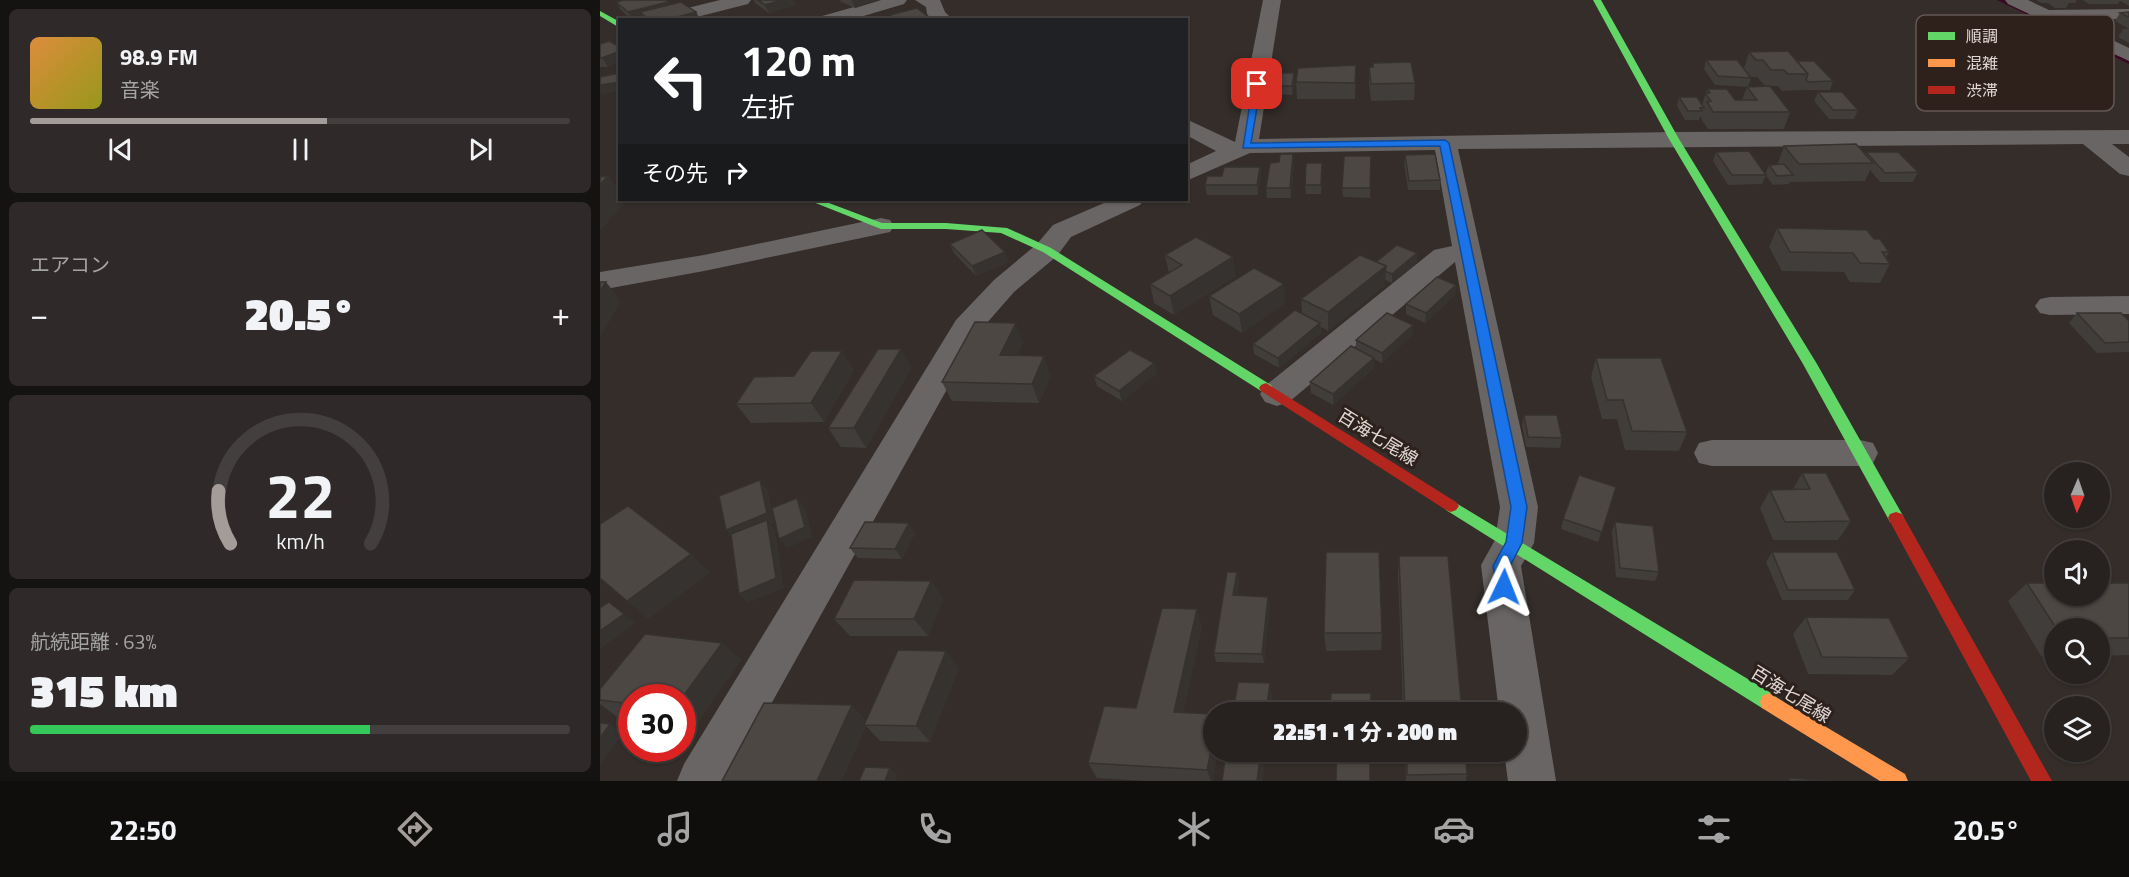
<!DOCTYPE html>
<html lang="ja">
<meta charset="utf-8">
<style>
:root{--surface:#272220;--page:#2f2a29;--text:#f1f3f6;--muted:#a4a4a5;--line:#433f3e;--accent:#a49c99}
body{margin:0;font-family:"Titillium Web","Noto Sans JP",sans-serif;background:var(--page);color:var(--text);height:100vh;display:flex;flex-direction:column;font-size:22px;white-space:nowrap}
*{box-sizing:border-box;margin:0}
p{font-size:20px;color:var(--muted)}
.icon{flex:none;width:33px;height:33px;fill:none;stroke:currentColor;stroke-width:2;stroke-linecap:round;stroke-linejoin:round}
.map{position:relative;flex:1;overflow:hidden}
.side{display:flex;flex-direction:column;gap:9px;padding:9px;background:#151312;width:600px}
.side>*{flex:none}
.hud{position:absolute;left:18px;top:18px;width:570px;height:183px;border-radius:0px;box-shadow:0 2px 4px #0004,0 0 0 2px var(--line);background:#202124;color:#fff;overflow:hidden}
.needle{width:39px;rotate:182deg}
.tools{position:absolute;left:1444px;top:462px;display:grid;gap:12px}
.tools a{display:grid;place-items:center;width:66px;height:66px;border-radius:50%;background:var(--surface);box-shadow:0 2px 4px #0004,0 0 0 2px var(--line);font-size:30px}
.speed{position:absolute;left:18px;top:684px;display:flex;gap:12px;font-size:30px;font-weight:700;text-align:center}
.speed>*{display:grid;place-content:center;width:78px;height:78px;border-radius:50%;background:var(--surface);box-shadow:0 2px 4px #0004,0 0 0 2px var(--line);line-height:1}
.speed .limit{border:9px solid #d22;background:#fff;color:#111}
.pin{position:absolute;display:grid;place-items:center;width:51px;height:51px;color:#fff;margin:-26px;border-radius:12px;box-shadow:0 3px 9px #0006}
.me{position:absolute;width:66px;margin:-33px;rotate:2deg;stroke-linejoin:round;filter:drop-shadow(0 0 4px #0008)}
.turn{display:flex;align-items:center;gap:21px;height:126px;padding:0 24px;font-size:27px}
.turn .icon{width:78px;height:78px;stroke-width:2.5}
.turn b{display:block;font-size:42px;line-height:51px}
.then{display:flex;align-items:center;height:57px;padding:0 24px;background:#0003;gap:12px;font-size:22px}
.big{font-size:45px;font-weight:800;line-height:1.1}
.side .widget{flex:1;display:flex;flex-direction:column;justify-content:center;gap:9px;min-width:0;padding:0 21px;border-radius:9px;background:var(--page)}
.side .dial{align-items:center;gap:0}
.dial svg{height:156px;overflow:visible;fill:none;stroke:var(--line);stroke-width:7;stroke-linecap:round;text-anchor:middle}
.dial text{fill:var(--text);stroke:none}
.song{display:flex;align-items:center;gap:18px}
.cover{width:72px;height:72px;border-radius:9px;background:linear-gradient(135deg,hsl(30 70% 55%),hsl(60 70% 35%))}
.played{height:6px;border-radius:3px;background:linear-gradient(90deg,var(--accent) 55%,var(--line) 55%)}
.keys{display:flex;justify-content:space-around;direction:ltr}
.heat{display:flex;justify-content:space-between;align-items:center;font-size:33px;direction:ltr}
.charge{height:9px;border-radius:4px;background:linear-gradient(90deg,#34c759 63%,var(--line) 0)}
.trip{position:absolute;left:603px;top:702px;width:324px;height:60px;border-radius:30px;background:var(--surface);box-shadow:0 2px 4px #0004,0 0 0 2px var(--line);font-weight:800;line-height:60px;text-align:center}
.tab-bar{display:flex;height:96px;justify-content:space-around;align-items:center;background:#100e0d;color:var(--muted)}
.tab-bar .icon{width:42px;height:42px}
.tab-bar .selected{color:var(--accent)}
.tab-bar b{font-size:27px;color:var(--text)}
main{display:flex;flex:1;min-height:0}
.map>svg:first-child{display:block}
</style>
<main>
<section class="side">
<div class="widget">
<div class="song"><i class="cover"></i><div><b>98.9 FM</b><p>音楽</p></div></div>
<div class="played"></div>
<div class="keys"><svg class="icon" aria-label="previous" viewBox="0 0 24 24"><path d="M18 5L8 12l10 7zM5 5v14"/></svg><svg class="icon" aria-label="pause" viewBox="0 0 24 24"><path d="M8 5v14M16 5v14"/></svg><svg class="icon" aria-label="next" viewBox="0 0 24 24"><path d="M6 5l10 7-10 7zM19 5v14"/></svg></div>
</div>
<div class="widget"><p>エアコン</p>
<div class="heat"><a>−</a><b class="big">20.5°</b><a>+</a></div>
</div>
<div class="widget dial"><svg viewBox="0 0 100 80">
<path d="M14 69A42 42 0 1 1 86 69"/>
<path d="M14 69A42 42 0 0 1 8 42" stroke="#a49c99"/>
<text x="50" y="56" font-size="32" font-weight="700">22</text>
<text x="50" y="72" font-size="11">km/h</text>
</svg></div>
<div class="widget"><p>航続距離 · 63%</p><b class="big">315 km</b><div class="charge"></div></div>
</section>
<div class="map">
<svg width="1529" height="781" viewBox="0 0 1529 781">
<rect width="100%" height="100%" fill="#342d2a"/>
<g fill="none" stroke-linecap="round" stroke-linejoin="round">
<!-- stream -->
<polygon fill="#3a0725" fill-rule="evenodd" points="1397,0 1405,0 1529,59 1529,64"/>
<!-- street -->
<g fill="#696565" fill-rule="evenodd">
<polygon points="120,0 151,0 148,4 85,20 52,20 55,16"/>
<polygon points="279,0 307,0 304,4 250,20 219,20 222,16"/>
<polygon points="315,0 340,0 345,12 353,20 332,20 327,14 326,7"/>
<polygon points="663,0 681,0 659,139 1074,132 1529,130 1529,144 1512,144 1529,157 1529,176 1520,174 1483,144 858,149 938,507 934,543 921,566 956,781 908,781 904,752 916,752 916,712 899,712 881,565 895,540 900,507 855,262 689,402 677,406 665,402 660,394 665,386 834,250 852,246 835,150 650,153 586,181 586,165 616,151 586,135 586,119 635,142"/>
<polygon points="1405,0 1428,0 1449,10 1529,9 1529,19 1469,19 1529,48 1529,61 1408,4"/>
<polygon points="511,200 544,200 540,205 471,237 457,256 414,292 379,332 128,781 77,781 84,764 356,320 394,280 437,244 453,225"/>
<polygon points="281,218 290,220 294,226 290,232 104,271 0,290 0,272 104,255"/>
<polygon points="1529,296 1529,314 1450,315 1440,313 1435,306 1440,299 1450,297"/>
<polygon points="1112,440 1260,440 1273,443 1278,453 1273,463 1260,466 1112,466 1099,463 1094,453 1099,443"/>
</g>
<!-- fast -->
<g fill="#63d668" fill-rule="evenodd">
<polygon points="993,0 1001,0 1079,139 1217,364 1302,514 1304,518 1302,522 1296,524 1290,522 1203,364 1069,139"/>
<polygon points="0,11 20,22 20,28 0,16"/>
<polygon points="208,200 221,200 282,223 346,223 407,228 451,248 671,385 673,388 671,391 661,391 443,252 401,233 346,229 281,229"/>
<polygon points="851,500 1176,696 1178,702 1176,708 1169,711 1162,708 846,510 843,506 846,502"/>
</g>
<!-- slow -->
<polygon fill="#ff974d" fill-rule="evenodd" points="1169,693 1305,774 1308,781 1280,781 1162,708 1160,702 1162,696"/>
<!-- jam -->
<g fill="#b3261e" fill-rule="evenodd">
<polygon points="666,383 856,502 859,506 856,510 851,512 846,510 661,391 659,388 661,385"/>
<polygon points="1296,512 1302,514 1452,781 1431,781 1288,518 1290,514"/>
</g>
</g>
<!-- wall -->
<g fill="#413d3a">
<polygon points="154,0 193,0 196,5 169,13 155,3"/>
<polygon points="240,0 281,0 255,8 241,2"/>
<polygon points="1436,0 1477,0 1475,3 1469,3 1466,8 1455,8 1448,3 1441,3"/>
<polygon points="1483,0 1529,0 1529,6 1520,1 1518,4 1489,4"/>
<polygon points="16,2 68,2 70,5 96,12 100,20 44,20 43,17 32,20 21,10"/>
<polygon points="1529,12 1529,29 1515,21 1520,13"/>
<polygon points="1523,29 1529,29 1529,43 1518,37"/>
<polygon points="0,44 8,67 0,67"/>
<polygon points="1149,52 1197,61 1233,81 1230,90 1204,90 1203,89 1202,90 1182,91 1178,86 1167,86 1190,112 1184,129 1108,129 1101,119 1103,114 1102,117 1100,117 1099,120 1085,120 1077,106 1079,97 1102,105 1107,89 1135,100 1142,100 1147,87 1165,86 1157,77 1150,77 1144,68"/>
<polygon points="1106,60 1151,78 1148,87 1115,85 1104,69"/>
<polygon points="769,67 815,83 814,100 771,101 769,84"/>
<polygon points="694,73 695,82 692,95 672,94 671,86"/>
<polygon points="696,82 756,82 755,99 697,99"/>
<polygon points="1218,92 1258,110 1254,119 1229,119 1214,101"/>
<polygon points="1184,146 1265,154 1266,152 1318,172 1313,182 1280,182 1270,170 1265,181 1191,182 1190,181 1189,184 1173,185 1165,174 1169,165 1178,164 1178,163"/>
<polygon points="1116,152 1166,175 1162,184 1128,185 1113,161"/>
<polygon points="805,155 840,180 840,190 808,190 804,164"/>
<polygon points="771,156 770,198 743,197 742,188"/>
<polygon points="679,162 694,163 691,198 667,198 666,188"/>
<polygon points="660,167 661,176 658,195 607,195 605,185 622,176"/>
<polygon points="722,172 721,194 706,194 705,185"/>
<polygon points="1177,228 1289,252 1286,258 1290,264 1280,283 1250,282 1244,272 1182,271 1169,247"/>
<polygon points="350,244 409,262 376,276 354,253"/>
<polygon points="817,253 817,263 792,283 785,280 785,285 728,331 721,327 721,333 679,368 654,354 653,344 702,314 701,299 776,262"/>
<polygon points="565,255 636,276 574,315 554,303 550,284 569,273"/>
<polygon points="684,284 685,303 642,333 613,315 609,296"/>
<polygon points="856,285 855,295 825,323 806,314 806,304"/>
<polygon points="1477,313 1529,321 1529,352 1497,353 1469,323"/>
<polygon points="813,325 812,335 782,363 774,359 774,368 733,405 711,393 710,382 756,348 756,340"/>
<polygon points="423,343 417,356 451,376 439,403 352,401 342,382"/>
<polygon points="301,349 311,368 266,448 241,447 228,428"/>
<polygon points="996,358 1087,432 1079,451 1025,450 1017,419 1002,419 991,377"/>
<polygon points="554,363 557,373 522,401 497,386 494,376"/>
<polygon points="254,370 224,422 151,423 136,404"/>
<polygon points="924,415 962,438 960,448 926,447 922,425"/>
<polygon points="1202,473 1251,521 1238,540 1173,540 1160,508 1170,490 1193,489"/>
<polygon points="1016,487 998,542 961,529 963,519"/>
<polygon points="1015,522 1059,572 1055,581 1016,577 1012,532"/>
<polygon points="309,523 315,533 302,559 258,558 250,548"/>
<polygon points="1172,552 1255,590 1248,600 1182,600 1166,562"/>
<polygon points="799,556 862,712 803,712 798,574"/>
<polygon points="637,572 639,581 637,596 668,597 670,606 664,663 616,662 614,653"/>
<polygon points="331,581 343,599 328,636 250,636 234,619"/>
<polygon points="1427,583 1529,583 1529,655 1500,656 1500,628 1455,628 1455,656 1441,656 1408,601"/>
<polygon points="1206,617 1309,658 1292,675 1208,674 1193,634"/>
<polygon points="602,627 583,712 613,781 545,781 497,778 488,763 536,708"/>
<polygon points="724,633 782,633 781,650 726,651"/>
<polygon points="122,643 141,660 95,726 82,724 82,698 32,698 32,718 16,716 0,704 0,689"/>
<polygon points="359,668 330,742 280,741 266,726 241,781 122,781 266,720"/>
<polygon points="805,752 865,752 867,774 866,781 806,781"/>
</g>
<!-- shaded-wall -->
<g fill="#35322f">
<polygon points="182,0 193,0 196,5 169,13 165,5"/>
<polygon points="252,0 281,0 255,8"/>
<polygon points="68,2 73,10 40,12 43,17 35,20 32,20 28,12"/>
<polygon points="96,12 100,20 66,20"/>
<polygon points="20,51 20,62 8,67 2,58"/>
<polygon points="756,65 756,82 755,99 755,83"/>
<polygon points="694,73 695,82 692,95 692,86"/>
<polygon points="20,82 20,91 2,95 0,92 0,85"/>
<polygon points="693,154 694,163 691,198 690,188"/>
<polygon points="660,167 661,176 658,195 657,185"/>
<polygon points="8,176 20,191 20,200 25,200 27,201 0,231 0,185"/>
<polygon points="405,252 409,262 376,276 372,266"/>
<polygon points="817,253 817,263 792,283 792,274"/>
<polygon points="633,257 636,276 574,315 570,296"/>
<polygon points="786,266 785,285 728,331 728,312"/>
<polygon points="6,282 21,301 1,336 0,337 0,291"/>
<polygon points="684,284 685,303 642,333 639,314"/>
<polygon points="856,285 855,295 825,323 826,313"/>
<polygon points="416,323 423,343 408,374 400,355"/>
<polygon points="720,323 721,333 679,368 678,358"/>
<polygon points="813,325 812,335 782,363 782,353"/>
<polygon points="301,349 311,368 266,448 254,428"/>
<polygon points="242,351 254,370 224,422 211,403"/>
<polygon points="444,356 451,376 439,403 432,384"/>
<polygon points="774,358 774,368 733,405 733,394"/>
<polygon points="554,363 557,373 522,401 519,391"/>
<polygon points="160,480 168,490 175,523 171,525 175,529 184,588 148,603 139,594 134,540 126,530"/>
<polygon points="197,498 205,508 213,537 187,548 179,539"/>
<polygon points="309,523 315,533 302,559 295,549"/>
<polygon points="91,554 110,573 48,619 27,601"/>
<polygon points="637,572 639,581 635,605 633,595"/>
<polygon points="331,581 343,599 328,636 314,619"/>
<polygon points="668,597 670,606 664,663 662,654"/>
<polygon points="597,609 602,627 580,728 574,712"/>
<polygon points="24,614 35,623 0,649 0,631"/>
<polygon points="122,643 141,660 95,726 82,717 82,698"/>
<polygon points="346,651 359,668 330,742 316,726"/>
<polygon points="670,683 673,700 671,712 666,712"/>
<polygon points="252,705 268,722 264,725 266,726 241,781 217,781"/>
<polygon points="10,724 23,733 0,765 0,738"/>
<polygon points="614,736 614,752 618,752 613,781 611,781 607,770"/>
<polygon points="661,752 666,752 663,781 657,781"/>
<polygon points="290,768 298,776 296,781 285,781"/>
</g>
<!-- building -->
<g fill="#4c4743" stroke="#35322f" stroke-width="1.5">
<polygon points="24,0 66,0 68,2 28,12 16,2"/>
<polygon points="158,0 182,0 165,5"/>
<polygon points="81,2 96,12 66,20 49,20 40,12"/>
<polygon points="317,8 331,19 295,20 290,15"/>
<polygon points="1529,12 1529,17 1520,13"/>
<polygon points="9,41 20,47 20,51 2,58 0,58 0,44"/>
<polygon points="1188,51 1208,74 1188,74 1184,70 1171,70 1163,60 1156,60 1149,52"/>
<polygon points="1106,60 1137,60 1151,78 1118,76"/>
<polygon points="1197,61 1214,61 1233,81 1208,82 1206,80 1208,74"/>
<polygon points="811,62 815,83 771,84 769,67 773,67 773,63"/>
<polygon points="756,65 755,83 696,82 698,68"/>
<polygon points="20,73 20,82 0,85 0,77"/>
<polygon points="674,73 694,73 692,86 671,86"/>
<polygon points="1170,86 1190,112 1113,112 1107,102 1111,101 1105,93 1110,93 1107,89 1127,89 1135,100 1157,100 1147,87"/>
<polygon points="1218,92 1242,92 1258,110 1233,110"/>
<polygon points="1079,97 1097,97 1104,108 1100,108 1102,111 1088,111"/>
<polygon points="1256,144 1273,163 1199,164 1184,146"/>
<polygon points="1149,151 1166,175 1132,175 1116,152"/>
<polygon points="1266,152 1298,152 1318,172 1285,173"/>
<polygon points="680,154 693,154 690,188 666,188 670,163 679,162"/>
<polygon points="835,154 840,180 809,181 805,155"/>
<polygon points="744,156 771,156 770,188 742,188"/>
<polygon points="706,163 722,163 721,185 705,185"/>
<polygon points="1184,164 1193,175 1177,176 1169,165"/>
<polygon points="624,167 660,167 657,185 605,185 607,176 622,176"/>
<polygon points="8,176 0,185 0,177"/>
<polygon points="1177,228 1267,230 1274,239 1280,239 1289,252 1282,252 1290,264 1260,263 1253,253 1190,252"/>
<polygon points="382,230 405,252 372,266 350,244"/>
<polygon points="596,237 633,257 570,296 550,284 582,265 565,255"/>
<polygon points="797,245 817,253 792,274 785,271 786,266 776,262"/>
<polygon points="760,255 786,266 728,312 701,299"/>
<polygon points="654,268 684,284 639,314 609,296"/>
<polygon points="837,277 856,285 826,313 806,304"/>
<polygon points="0,282 6,282 0,291"/>
<polygon points="695,310 720,323 678,358 653,344"/>
<polygon points="787,313 813,325 782,353 756,340"/>
<polygon points="1477,313 1521,313 1529,321 1529,342 1505,343"/>
<polygon points="375,322 416,323 400,355 444,356 432,384 342,382"/>
<polygon points="751,346 774,358 733,394 710,382"/>
<polygon points="278,349 301,349 254,428 228,428"/>
<polygon points="530,350 554,363 519,391 494,376"/>
<polygon points="211,351 242,351 211,403 136,404 154,377 194,376"/>
<polygon points="996,358 1061,358 1087,432 1032,431 1023,400 1007,400"/>
<polygon points="924,415 957,415 962,438 928,437"/>
<polygon points="1202,473 1226,473 1251,521 1185,522 1170,490 1210,489"/>
<polygon points="979,475 1016,487 1002,532 963,519"/>
<polygon points="160,480 167,513 126,530 119,496"/>
<polygon points="197,498 205,527 179,539 172,508"/>
<polygon points="28,506 91,554 27,601 0,578 0,524"/>
<polygon points="167,520 176,578 139,594 131,534"/>
<polygon points="265,522 309,523 295,549 250,548"/>
<polygon points="1015,522 1053,526 1059,572 1020,568"/>
<polygon points="726,552 779,552 782,633 724,633"/>
<polygon points="1172,552 1237,552 1255,590 1188,590"/>
<polygon points="799,556 848,556 862,712 805,712"/>
<polygon points="627,572 637,572 633,595 668,597 662,654 614,653"/>
<polygon points="254,580 331,581 314,619 234,619"/>
<polygon points="1427,583 1455,583 1455,596 1500,596 1500,583 1529,583 1529,638 1500,638 1500,628 1456,628"/>
<polygon points="9,602 24,614 0,631 0,608"/>
<polygon points="562,608 597,609 574,712 614,714 614,736 607,770 488,763 504,706 536,708"/>
<polygon points="1206,617 1289,618 1309,658 1222,657"/>
<polygon points="45,634 122,643 82,698 32,698 32,704 0,700 0,689"/>
<polygon points="298,650 346,651 316,726 264,725"/>
<polygon points="638,682 670,683 666,712 633,712"/>
<polygon points="731,693 771,693 770,712 730,712"/>
<polygon points="164,703 252,705 217,781 122,781"/>
<polygon points="0,723 10,724 0,738"/>
<polygon points="626,752 661,752 657,781 622,781"/>
<polygon points="737,752 770,752 770,781 736,781"/>
<polygon points="807,752 865,752 867,774 807,775"/>
<polygon points="265,767 290,768 285,781 259,781"/>
<polygon points="1189,778 1231,781 1190,781"/>
</g>
<!-- route -->
<polygon fill="#1a73e8" stroke="#114b97" stroke-width="1.5" points="657,81 661,84 651,143 845,140 849,143 927,507 922,543 910,566 913,587 910,592 904,594 898,592 893,566 906,542 911,507 840,146 643,148 653,84"/>
<g text-anchor="middle" dominant-baseline="central" stroke-width="6" stroke-linejoin="round" paint-order="stroke">
<!-- street labels -->
<g font-size="18" fill="#e1d8d5" stroke="#2e211c">
<text transform="translate(778 437) rotate(32)">百海七尾線</text>
<text transform="translate(1191 694) rotate(32)">百海七尾線</text>
</g>
</g>
<!-- legend -->
<rect x="1316" y="15" width="198" height="96" rx="9" fill="#2e211c" stroke="#645854" stroke-width="1.5"/>
<rect x="1328" y="32" width="27" height="8" fill="#63d668"/>
<rect x="1328" y="59" width="27" height="8" fill="#ff974d"/>
<rect x="1328" y="86" width="27" height="8" fill="#b3261e"/>
<g font-size="16" fill="#e1d8d5">
<text x="1366" y="42">順調</text>
<text x="1366" y="69">混雑</text>
<text x="1366" y="96">渋滞</text>
</g>
</svg>
<div class="tools">
<a><svg class="needle" viewBox="-14 -14 28 28"><path d="M0-13l5 13h-10z" fill="#e53935"/><path d="M0 13l5-13h-10z" fill="#a4a4a5"/></svg></a>
<a><svg class="icon" aria-label="sound" viewBox="0 0 24 24"><path d="M4 9h4l5-4v14l-5-4H4zM17 9q2 3 0 6"/></svg></a>
<a><svg class="icon" aria-label="search" viewBox="0 0 24 24"><circle cx="10" cy="10" r="6"/><path d="M15 15l6 6"/></svg></a>
<a><svg class="icon" aria-label="layers" viewBox="0 0 24 24"><path d="M12 4l9 5-9 5-9-5zM3 14l9 5 9-5"/></svg></a>
</div>
<div class="speed"><div class="limit">30</div></div>
<div class="pin" style="left:657px;top:84px;background:#d93025"><svg class="icon" aria-label="arrive" viewBox="0 0 24 24"><path d="M6 21V4h12l-3 4 3 4H6"/></svg></div>
<svg class="me" style="left:904px;top:587px" viewBox="-20 -20 40 40"><path d="M0-17L14 15 0 8-14 15z" fill="#1a73e8" stroke="#fff" stroke-width="4"/></svg>
<div class="trip">22:51 · 1 分 · 200 m</div>
<div class="hud">
<div class="turn"><svg class="icon" aria-label="left" viewBox="0 0 24 24"><path d="M17 20v-9H6M10 6l-5 5 5 5"/></svg><div><b>120 m</b>左折</div></div>
<div class="then">その先<svg class="icon" aria-label="right" viewBox="0 0 24 24"><path d="M7 20v-9h11M14 6l5 5-5 5"/></svg></div>
</div>
</div>
</main>
<nav class="tab-bar">
<b>22:50</b>
<svg class="icon selected" aria-label="directions" viewBox="0 0 24 24"><path d="M12 3l9 9-9 9-9-9zM9 14v-3h6M13 9l2 2-2 2"/></svg>
<svg class="icon" aria-label="music" viewBox="0 0 24 24"><path d="M9 18V5l10-2v13"/><circle cx="6" cy="18" r="3"/><circle cx="16" cy="16" r="3"/></svg>
<svg class="icon" aria-label="phone" viewBox="0 0 24 24"><path d="M5 4h4l2 5-3 2q2 4 5 5l2-3 5 2v4C11 20 4 13 5 4z"/></svg>
<svg class="icon" aria-label="climate" viewBox="0 0 24 24"><path d="M12 3v18M4 7l16 10M4 17L20 7"/></svg>
<svg class="icon" aria-label="car" viewBox="0 0 24 24"><path d="M5 17H2v-5l4-1 3-4h7l3 4 3 1v5h-3M9 17h6M6 11h13"/><circle cx="7" cy="17" r="2"/><circle cx="17" cy="17" r="2"/></svg>
<svg class="icon" aria-label="filters" viewBox="0 0 24 24"><path d="M4 7h16M4 17h16"/><circle cx="9" cy="7" r="2"/><circle cx="15" cy="17" r="2"/></svg>
<b>20.5°</b>
</nav>
